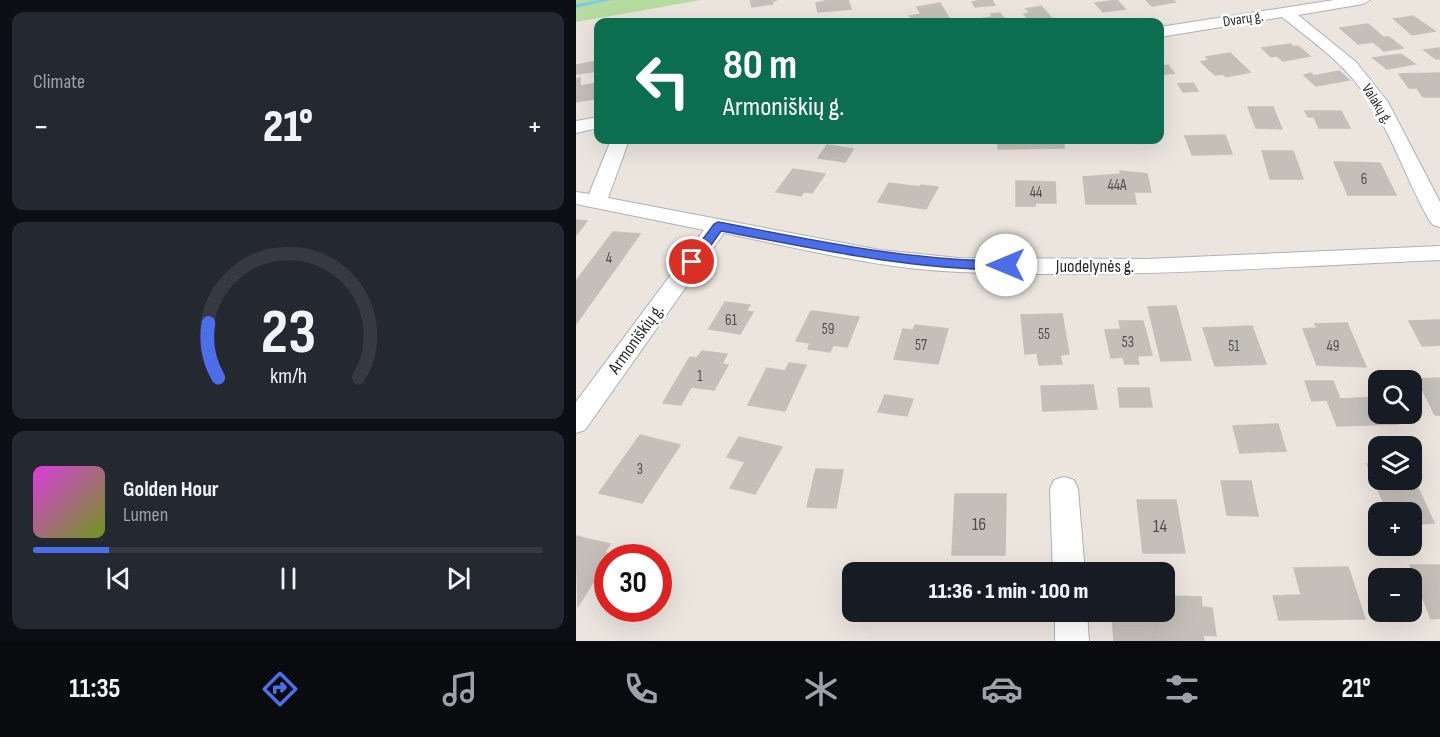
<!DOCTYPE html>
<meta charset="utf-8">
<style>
:root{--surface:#171b24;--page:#242831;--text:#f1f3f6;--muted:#9ea1a6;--line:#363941;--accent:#4c6fe9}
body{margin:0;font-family:"Sofia Sans Condensed",sans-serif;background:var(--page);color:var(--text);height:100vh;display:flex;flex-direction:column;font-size:22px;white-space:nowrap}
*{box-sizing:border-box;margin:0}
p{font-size:20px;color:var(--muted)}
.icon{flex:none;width:33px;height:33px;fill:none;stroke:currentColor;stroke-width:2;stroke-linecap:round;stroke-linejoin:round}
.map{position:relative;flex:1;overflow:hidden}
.sheet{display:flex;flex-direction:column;gap:12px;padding:12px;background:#0d0f14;width:576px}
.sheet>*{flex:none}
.hud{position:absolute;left:18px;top:18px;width:570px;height:126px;border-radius:12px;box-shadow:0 6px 24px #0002;background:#0b6e4f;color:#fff;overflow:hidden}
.controls{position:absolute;left:792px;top:370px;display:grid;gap:12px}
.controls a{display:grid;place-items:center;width:54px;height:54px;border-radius:12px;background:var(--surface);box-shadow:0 6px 24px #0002;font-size:30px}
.speed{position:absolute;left:18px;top:544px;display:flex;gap:12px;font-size:30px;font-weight:700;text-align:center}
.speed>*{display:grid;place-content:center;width:78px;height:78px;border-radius:50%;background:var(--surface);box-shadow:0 6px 24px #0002;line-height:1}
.speed .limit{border:9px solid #d22;background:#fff;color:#111}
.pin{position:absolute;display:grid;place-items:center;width:51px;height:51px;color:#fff;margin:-26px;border:3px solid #fff;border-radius:50%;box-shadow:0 2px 6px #0007}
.me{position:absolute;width:66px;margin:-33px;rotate:270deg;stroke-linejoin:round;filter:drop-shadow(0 0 4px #0008)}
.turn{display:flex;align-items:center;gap:21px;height:126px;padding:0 30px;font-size:27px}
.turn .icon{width:78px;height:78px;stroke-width:2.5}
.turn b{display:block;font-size:42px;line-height:51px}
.big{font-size:45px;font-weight:800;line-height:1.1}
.sheet .tile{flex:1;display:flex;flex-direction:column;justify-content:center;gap:9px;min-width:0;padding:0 21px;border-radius:12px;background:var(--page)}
.sheet .dial{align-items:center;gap:0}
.dial svg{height:156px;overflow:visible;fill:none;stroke:var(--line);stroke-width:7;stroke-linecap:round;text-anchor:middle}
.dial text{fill:var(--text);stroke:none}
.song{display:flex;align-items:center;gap:18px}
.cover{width:72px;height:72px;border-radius:9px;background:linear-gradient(135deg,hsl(300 70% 55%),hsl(80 70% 35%))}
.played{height:6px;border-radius:3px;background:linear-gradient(90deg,var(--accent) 15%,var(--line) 15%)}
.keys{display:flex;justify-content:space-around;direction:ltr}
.heat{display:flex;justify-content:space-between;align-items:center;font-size:33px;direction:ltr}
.trip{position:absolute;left:266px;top:562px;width:333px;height:60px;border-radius:12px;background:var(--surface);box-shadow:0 6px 24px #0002;font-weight:800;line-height:60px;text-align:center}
.dock{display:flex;height:96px;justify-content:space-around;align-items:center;background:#090b0e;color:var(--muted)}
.dock .icon{width:42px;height:42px}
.dock .selected{color:var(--accent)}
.dock b{font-size:27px;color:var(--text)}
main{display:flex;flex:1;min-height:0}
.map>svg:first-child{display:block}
</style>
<main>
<section class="sheet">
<div class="tile"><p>Climate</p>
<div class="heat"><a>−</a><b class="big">21°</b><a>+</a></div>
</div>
<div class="tile dial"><svg viewBox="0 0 100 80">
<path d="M14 69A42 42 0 1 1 86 69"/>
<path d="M14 69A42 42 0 0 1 9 41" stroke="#4c6fe9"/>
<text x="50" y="56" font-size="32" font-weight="700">23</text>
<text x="50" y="72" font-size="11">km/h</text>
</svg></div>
<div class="tile">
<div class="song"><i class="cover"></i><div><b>Golden Hour</b><p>Lumen</p></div></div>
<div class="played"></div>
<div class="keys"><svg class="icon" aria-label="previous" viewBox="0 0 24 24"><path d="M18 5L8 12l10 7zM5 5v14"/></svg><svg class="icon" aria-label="pause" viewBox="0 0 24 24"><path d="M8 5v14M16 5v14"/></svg><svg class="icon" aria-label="next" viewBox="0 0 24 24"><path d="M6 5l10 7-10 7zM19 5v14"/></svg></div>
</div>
</section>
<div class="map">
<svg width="864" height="641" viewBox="0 0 864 641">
<rect width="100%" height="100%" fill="#ebe5de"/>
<!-- green -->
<polygon fill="#b6dd9f" points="0,0 125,0 0,22"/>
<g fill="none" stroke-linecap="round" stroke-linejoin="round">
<!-- stream -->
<polygon fill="#7acbe4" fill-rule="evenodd" points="24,0 35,0 0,8 0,4"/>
</g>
<!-- building -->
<g fill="#c4bfb9" stroke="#c6c0b7" stroke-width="1.5">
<polygon points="174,0 200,0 200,1 196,1 197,4 176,7"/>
<polygon points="253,0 272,0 275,9 242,12 240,3"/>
<polygon points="406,0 416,0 419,5 399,7 396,2"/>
<polygon points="541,0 549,9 527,12 519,3"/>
<polygon points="570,0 596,0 599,2 576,6"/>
<polygon points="364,3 374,20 338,22 334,16 345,14 341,7"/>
<polygon points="465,6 479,22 455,22 448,14 454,13 450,9"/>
<polygon points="424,13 430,22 398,22 396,20 416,17 415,14"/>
<polygon points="837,16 859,31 836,35 818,19"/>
<polygon points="792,24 807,37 813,37 827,48 808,51 797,42 782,44 764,28"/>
<polygon points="714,44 718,47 722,46 734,56 707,61 701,56 695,57 686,48"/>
<polygon points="864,48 864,59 860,59 848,50"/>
<polygon points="654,53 674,72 650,77 648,74 639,75 625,62 633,60 630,57"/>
<polygon points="825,54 839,64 811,69 797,58"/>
<polygon points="22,61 22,71 0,74 0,65"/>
<polygon points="584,62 587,66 592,65 598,73 584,75"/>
<polygon points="763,71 773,80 740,86 728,75 735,73 738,76"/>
<polygon points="864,73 864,97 847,97 841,88 833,88 823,74"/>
<polygon points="4,78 4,86 22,83 22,98 0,102 0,79"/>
<polygon points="617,83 622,91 607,92 602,84"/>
<polygon points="672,107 697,107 706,129 680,128"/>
<polygon points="729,111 765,111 774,128 743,128 738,117 732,117"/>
<polygon points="649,135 656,154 616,155 609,136"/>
<polygon points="422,140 488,140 488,148 422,149"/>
<polygon points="251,145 277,149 269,162 242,158"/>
<polygon points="686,151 717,151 727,179 694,179"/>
<polygon points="758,162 804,163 820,195 772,195"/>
<polygon points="217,169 249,174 236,193 228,192 225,196 200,192"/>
<polygon points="544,171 571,174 575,192 558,192 560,204 510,204 507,177 545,174"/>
<polygon points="440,181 479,182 480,203 459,203 459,206 440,206"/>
<polygon points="313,183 344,187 345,185 362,187 350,209 302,202"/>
<polygon points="0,220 11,221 0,235"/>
<polygon points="37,232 64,234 0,324 0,281"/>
<polygon points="149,302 174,305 170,311 177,312 164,334 133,329"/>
<polygon points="600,306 615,360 585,361 572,307"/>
<polygon points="235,311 283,317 271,347 257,345 254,352 232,349 234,343 220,341"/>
<polygon points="486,314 493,354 484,355 486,364 463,365 461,353 449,354 445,315"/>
<polygon points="864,320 864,345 846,346 833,321"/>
<polygon points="543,321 567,321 576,355 561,356 563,364 549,364 547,357 535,358 529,330 545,329"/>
<polygon points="771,323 790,367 741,365 727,329 741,328 739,324"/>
<polygon points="339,325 372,329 362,364 318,359 327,329 337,330"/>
<polygon points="676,326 690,364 639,366 627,328"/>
<polygon points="126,351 151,354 146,364 152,365 138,390 115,387 105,405 87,403 114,357 121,358"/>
<polygon points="213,363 230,365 209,411 172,405 191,368 209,371"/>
<polygon points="864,378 864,415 859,415 841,379"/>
<polygon points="729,381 757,381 764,399 802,397 802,414 818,414 822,424 761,426 751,400 736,401"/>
<polygon points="517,385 521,409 467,411 465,386"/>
<polygon points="542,388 573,388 576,407 544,407"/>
<polygon points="309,395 337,399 331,416 302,412"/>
<polygon points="702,424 710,451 664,453 657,426"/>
<polygon points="64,435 104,445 66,503 23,493"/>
<polygon points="163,437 206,447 179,494 154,488 169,462 151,457"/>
<polygon points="791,464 802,464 802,480 836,480 836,475 858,523 836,524 836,513 812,513"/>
<polygon points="240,469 267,470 260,508 231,507"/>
<polygon points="645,481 675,481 682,516 651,515"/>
<polygon points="379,494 430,494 429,555 376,555"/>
<polygon points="561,500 600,500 609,553 567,553"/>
<polygon points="0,536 34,544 28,553 35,554 2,606"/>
<polygon points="834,565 864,565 864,618 855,619"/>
<polygon points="772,567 789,619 703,620 697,596 725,595 718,568"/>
<polygon points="588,596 625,597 626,607 636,608 640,636 627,635 628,641 538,641 536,615 569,616 569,612 588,612"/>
</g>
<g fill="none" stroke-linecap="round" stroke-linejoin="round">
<defs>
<g id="street">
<path d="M758 0H794L787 4 722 15 780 62 812 102 864 202V227L857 225 853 220C829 177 814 128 785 89 764 60 733 39 706 17L584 37V27Z"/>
<polygon points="22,117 22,128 0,133 0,121"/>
<path d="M35 140H53L32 198 304 250 383 258 570 259 864 246V260C704 267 544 279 384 272 305 269 226 249 148 233L9 430 0 433V402L128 230 0 204V192L13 194Z"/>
<polygon points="488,477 498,480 502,489 509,573 477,573 474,489 478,480"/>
<polygon points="479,612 511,612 513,641 479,641"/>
</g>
</defs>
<!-- street casing -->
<use href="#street" stroke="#aeb0ba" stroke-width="2"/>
<!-- street -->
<use href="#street" fill="#fff" fill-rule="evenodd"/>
</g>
<!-- route -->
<path fill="#4c6fe9" stroke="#314897" stroke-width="1.5" d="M142 222C238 240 332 261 430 261L436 265 430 270C331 269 241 249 145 231L121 265H112L110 262 112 259 138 224Z"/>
<g text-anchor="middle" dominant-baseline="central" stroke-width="5" stroke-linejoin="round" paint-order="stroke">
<!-- far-street labels -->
<g font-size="15" fill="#2a2a2a" stroke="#fff">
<text transform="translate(667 19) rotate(-9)">Dvarų g.</text>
<text transform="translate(801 104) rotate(58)">Valakų g.</text>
</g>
<!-- number labels -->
<g font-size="15" fill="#504f4e">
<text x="788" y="179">6</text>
<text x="541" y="185">44A</text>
<text x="460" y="192">44</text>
<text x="33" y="258">4</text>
<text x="155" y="320">61</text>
<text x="252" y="329">59</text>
<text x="468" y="334">55</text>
<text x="552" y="342">53</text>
<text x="345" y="345">57</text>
<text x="658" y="346">51</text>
<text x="757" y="346">49</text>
<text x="124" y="376">1</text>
<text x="64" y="469">3</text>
</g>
<!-- street labels -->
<g font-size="18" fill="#2a2a2a" stroke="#fff">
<text x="519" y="266">Juodelynės g.</text>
<text transform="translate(60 339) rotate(-54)">Armoniškių g.</text>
</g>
<!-- near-number labels -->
<g font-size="18" fill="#504f4e">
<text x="403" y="524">16</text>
<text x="584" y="526">14</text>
</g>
</g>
</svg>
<div class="controls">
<a><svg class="icon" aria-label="search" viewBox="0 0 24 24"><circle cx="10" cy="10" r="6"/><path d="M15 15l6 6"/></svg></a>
<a><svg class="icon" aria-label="layers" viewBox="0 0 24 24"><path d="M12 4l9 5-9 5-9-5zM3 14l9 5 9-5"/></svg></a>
<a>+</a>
<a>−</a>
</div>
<div class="speed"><div class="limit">30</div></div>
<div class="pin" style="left:116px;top:262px;background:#d93025"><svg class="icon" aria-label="arrive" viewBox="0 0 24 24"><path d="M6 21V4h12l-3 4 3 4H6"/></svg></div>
<svg class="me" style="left:430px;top:265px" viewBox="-20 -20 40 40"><circle r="19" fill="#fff"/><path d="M0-13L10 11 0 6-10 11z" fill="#4c6fe9"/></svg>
<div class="trip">11:36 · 1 min · 100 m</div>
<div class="hud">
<div class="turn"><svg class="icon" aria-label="left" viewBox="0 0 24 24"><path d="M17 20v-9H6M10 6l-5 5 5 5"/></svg><div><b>80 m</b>Armoniškių g.</div></div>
</div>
</div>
</main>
<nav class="dock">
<b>11:35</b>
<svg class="icon selected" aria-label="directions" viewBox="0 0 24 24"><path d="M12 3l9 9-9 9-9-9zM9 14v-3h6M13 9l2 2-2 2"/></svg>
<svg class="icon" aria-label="music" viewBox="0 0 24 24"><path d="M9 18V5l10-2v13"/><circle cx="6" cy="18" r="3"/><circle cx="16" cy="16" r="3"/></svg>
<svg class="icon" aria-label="phone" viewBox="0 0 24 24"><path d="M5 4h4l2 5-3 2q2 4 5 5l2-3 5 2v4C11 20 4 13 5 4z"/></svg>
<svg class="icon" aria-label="climate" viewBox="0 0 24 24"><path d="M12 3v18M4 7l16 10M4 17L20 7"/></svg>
<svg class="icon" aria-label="car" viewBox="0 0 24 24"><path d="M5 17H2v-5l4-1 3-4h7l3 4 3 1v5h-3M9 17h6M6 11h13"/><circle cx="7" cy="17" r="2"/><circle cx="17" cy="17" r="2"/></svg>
<svg class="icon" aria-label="filters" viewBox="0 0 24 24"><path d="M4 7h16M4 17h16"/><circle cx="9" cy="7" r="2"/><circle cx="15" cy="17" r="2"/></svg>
<b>21°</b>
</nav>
